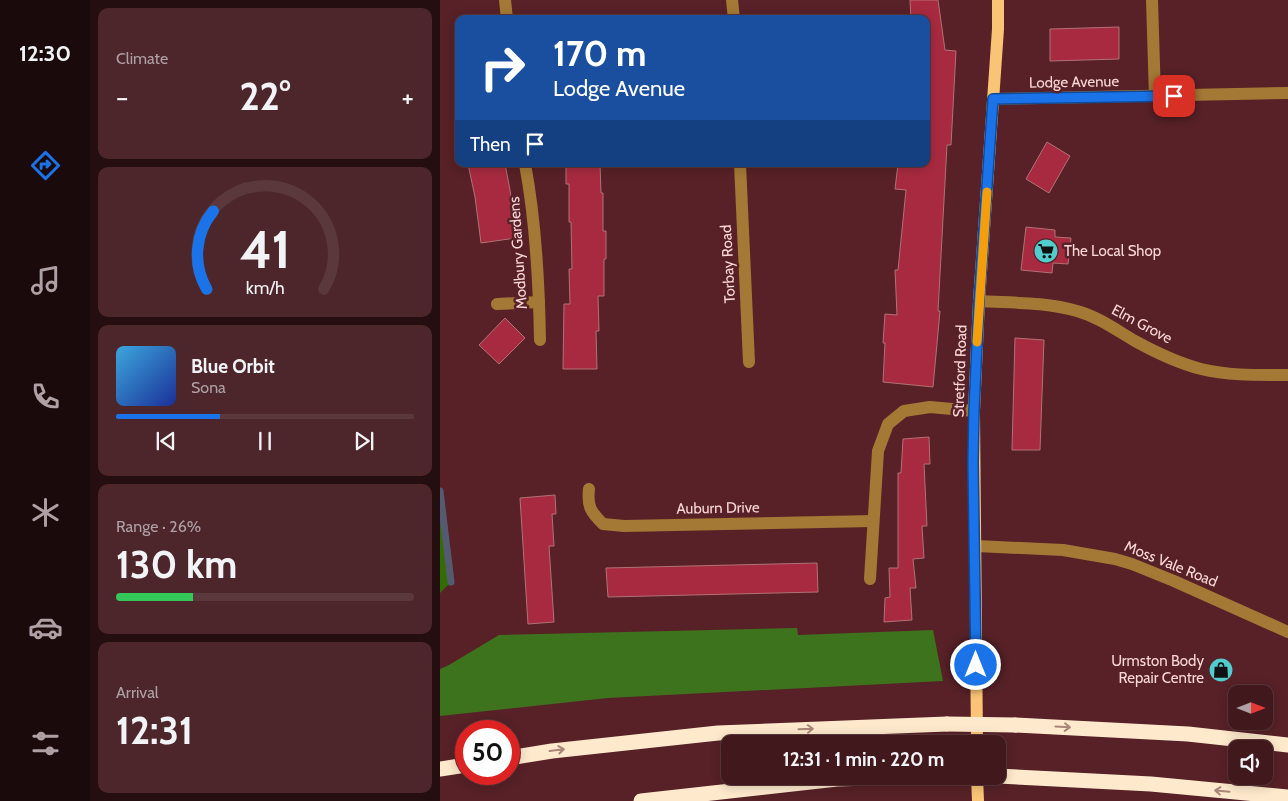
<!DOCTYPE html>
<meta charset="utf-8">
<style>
:root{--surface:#41191d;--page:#4c262a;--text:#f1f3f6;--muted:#aea0a4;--line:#5a383b;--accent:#1a73e8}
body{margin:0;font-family:Cabin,sans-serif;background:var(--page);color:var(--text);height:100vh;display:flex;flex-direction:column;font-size:19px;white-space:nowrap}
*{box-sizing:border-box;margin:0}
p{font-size:16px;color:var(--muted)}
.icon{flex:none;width:28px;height:28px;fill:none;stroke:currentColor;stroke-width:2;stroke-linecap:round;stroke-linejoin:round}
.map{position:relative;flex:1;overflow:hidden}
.drawer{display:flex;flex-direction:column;gap:8px;padding:8px;background:#240e10;width:350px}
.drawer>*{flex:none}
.top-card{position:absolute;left:15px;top:15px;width:475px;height:152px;border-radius:10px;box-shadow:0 2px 12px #0003,0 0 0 1px var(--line);background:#1a4fa0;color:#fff;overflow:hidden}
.needle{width:32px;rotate:90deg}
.tools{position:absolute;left:788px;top:685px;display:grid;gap:10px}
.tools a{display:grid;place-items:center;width:45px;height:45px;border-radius:10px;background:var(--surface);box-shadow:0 2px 12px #0003,0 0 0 1px var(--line);font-size:25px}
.speed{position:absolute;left:15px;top:720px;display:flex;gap:10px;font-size:25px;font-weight:700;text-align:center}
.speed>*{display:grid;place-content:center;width:65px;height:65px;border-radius:50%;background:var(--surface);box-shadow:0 2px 12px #0003,0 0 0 1px var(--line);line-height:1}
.speed .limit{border:8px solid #d22;background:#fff;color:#111}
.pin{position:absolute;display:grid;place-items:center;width:42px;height:42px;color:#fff;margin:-21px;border-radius:10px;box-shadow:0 2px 8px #0006}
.me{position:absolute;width:55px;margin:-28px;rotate:0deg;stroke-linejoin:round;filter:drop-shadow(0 0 4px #0008)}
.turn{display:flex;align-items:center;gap:18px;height:105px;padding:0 15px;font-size:22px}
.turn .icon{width:65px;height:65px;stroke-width:2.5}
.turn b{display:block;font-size:35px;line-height:42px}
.then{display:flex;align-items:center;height:48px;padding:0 15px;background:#0003;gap:10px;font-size:19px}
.big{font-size:38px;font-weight:800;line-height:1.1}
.drawer .widget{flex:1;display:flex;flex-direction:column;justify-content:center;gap:8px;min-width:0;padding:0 18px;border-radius:10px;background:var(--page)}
.drawer .dial{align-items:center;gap:0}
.dial svg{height:130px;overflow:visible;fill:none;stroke:var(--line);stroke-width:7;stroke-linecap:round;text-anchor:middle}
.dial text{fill:var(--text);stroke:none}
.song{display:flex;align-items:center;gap:15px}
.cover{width:60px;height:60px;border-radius:8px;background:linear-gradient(135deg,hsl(200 70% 55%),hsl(230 70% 35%))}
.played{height:5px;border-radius:2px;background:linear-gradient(90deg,var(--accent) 35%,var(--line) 35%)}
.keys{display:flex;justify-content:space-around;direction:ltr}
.heat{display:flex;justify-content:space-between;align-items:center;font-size:28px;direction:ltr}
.charge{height:8px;border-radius:4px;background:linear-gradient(90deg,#34c759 26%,var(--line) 0)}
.trip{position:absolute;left:281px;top:735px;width:285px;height:50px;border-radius:10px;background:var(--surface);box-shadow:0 2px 12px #0003,0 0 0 1px var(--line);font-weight:800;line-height:50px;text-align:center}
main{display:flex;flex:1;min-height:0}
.tabs{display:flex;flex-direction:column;width:90px;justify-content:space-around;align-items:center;background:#1a0a0c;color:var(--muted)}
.tabs .icon{width:35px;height:35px}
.tabs .on{color:var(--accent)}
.tabs b{font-size:22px;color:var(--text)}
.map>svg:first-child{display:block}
</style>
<main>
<nav class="tabs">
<b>12:30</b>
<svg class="icon on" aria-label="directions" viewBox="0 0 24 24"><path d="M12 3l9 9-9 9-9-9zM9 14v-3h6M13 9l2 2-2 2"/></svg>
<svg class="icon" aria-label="music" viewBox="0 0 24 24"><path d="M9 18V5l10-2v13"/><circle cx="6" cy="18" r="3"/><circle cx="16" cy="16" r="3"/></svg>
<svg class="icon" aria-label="phone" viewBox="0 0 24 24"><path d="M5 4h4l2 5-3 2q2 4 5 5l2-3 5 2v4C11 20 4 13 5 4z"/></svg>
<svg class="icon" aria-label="climate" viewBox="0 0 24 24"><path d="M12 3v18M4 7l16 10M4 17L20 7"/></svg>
<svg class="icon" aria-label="car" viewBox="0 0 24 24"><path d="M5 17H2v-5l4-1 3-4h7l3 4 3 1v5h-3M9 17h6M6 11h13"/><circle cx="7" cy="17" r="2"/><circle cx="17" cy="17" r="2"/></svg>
<svg class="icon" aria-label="filters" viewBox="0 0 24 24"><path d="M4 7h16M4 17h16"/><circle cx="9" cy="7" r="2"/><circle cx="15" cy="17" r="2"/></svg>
</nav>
<section class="drawer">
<div class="widget"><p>Climate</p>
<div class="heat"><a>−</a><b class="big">22°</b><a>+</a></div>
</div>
<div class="widget dial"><svg viewBox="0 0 100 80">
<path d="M14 69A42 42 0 1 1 86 69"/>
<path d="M14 69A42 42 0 0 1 18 21" stroke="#1a73e8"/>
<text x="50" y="56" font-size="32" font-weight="700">41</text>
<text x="50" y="72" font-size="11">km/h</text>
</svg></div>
<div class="widget">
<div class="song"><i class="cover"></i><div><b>Blue Orbit</b><p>Sona</p></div></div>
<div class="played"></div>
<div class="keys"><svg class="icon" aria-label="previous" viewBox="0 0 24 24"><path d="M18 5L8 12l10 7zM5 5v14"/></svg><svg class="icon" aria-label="pause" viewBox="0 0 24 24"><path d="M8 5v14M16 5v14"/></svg><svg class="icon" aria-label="next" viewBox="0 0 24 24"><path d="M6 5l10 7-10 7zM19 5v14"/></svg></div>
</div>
<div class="widget"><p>Range · 26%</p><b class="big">130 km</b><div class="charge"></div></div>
<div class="widget"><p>Arrival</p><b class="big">12:31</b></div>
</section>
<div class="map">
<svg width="848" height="801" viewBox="0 0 848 801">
<rect width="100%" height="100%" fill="#572127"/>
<!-- green -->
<polygon fill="#336d02" points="0,491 11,582 0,593"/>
<!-- forest -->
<polygon fill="#3e731d" points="357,628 358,635 493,630 503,681 168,698 0,716 0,669 9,665 59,635"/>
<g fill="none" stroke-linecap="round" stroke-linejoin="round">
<!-- stream -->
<polyline stroke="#545a70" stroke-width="7" points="0,491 11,582"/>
</g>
<!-- building -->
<g fill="#a82a40" stroke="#b17276">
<polygon points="470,0 498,0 505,50 516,51 511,145 507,145 498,311 500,311 493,387 443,382 445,343 443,343 445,314 457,315 455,270 458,270 466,190 455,189 458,164 486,164 486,19 471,19"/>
<polygon points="679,27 679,59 610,61 610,29"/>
<polygon points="607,142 630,156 609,193 586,179"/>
<polygon points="28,164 65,164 70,190 76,238 41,243 35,197"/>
<polygon points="126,164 160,164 161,193 163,193 163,231 166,231 166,259 164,259 164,296 158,296 159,331 156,331 157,369 123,369 124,304 130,304 129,269 132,269 131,222 129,222 129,184 126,184"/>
<polygon points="586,227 615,230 615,237 631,238 628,264 613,263 612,273 581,270"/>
<polygon points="65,318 85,338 59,364 39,345"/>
<polygon points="575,338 604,340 600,450 572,450"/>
<polygon points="489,437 490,464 484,464 487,526 482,526 484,558 473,559 476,588 470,588 472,620 444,622 445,598 450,597 449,568 458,568 458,473 461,473 463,439"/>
<polygon points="115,495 116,514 112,514 114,546 109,546 114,622 88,624 80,498"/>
<polygon points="377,563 378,592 168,597 166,568"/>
</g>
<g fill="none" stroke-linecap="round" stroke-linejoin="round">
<!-- minor -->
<g stroke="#a47936" stroke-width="12">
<polyline points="65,0 67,19"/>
<polyline points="292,0 294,19"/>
<polyline points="712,0 715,97"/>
<polyline points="553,99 848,93"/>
<path d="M85 164C96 222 99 281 100 340"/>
<polyline points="300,164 309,362"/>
<path d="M539 301C572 303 606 302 637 311 659 317 676 330 695 341 715 352 738 363 761 369 790 376 819 375 848 375"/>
<polyline points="57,304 99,302"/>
<path d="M149 489C147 507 151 512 163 524L184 526 433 521"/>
<polyline points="536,546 623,550 675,559 692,564 734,581 848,632"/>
<polyline points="430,579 438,451 448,424 464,411 490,407 534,411"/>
</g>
<!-- major -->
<g stroke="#f9c476" stroke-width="12">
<polyline points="537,744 534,411 539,301 558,29 558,0"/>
<polyline points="537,776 538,801"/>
</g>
<!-- highway -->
<g stroke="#fee9cc" stroke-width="15">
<polyline points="575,725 748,734 848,745"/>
<polyline points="69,758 112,751 278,733 507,724"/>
<polyline points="0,769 26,765"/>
<polyline points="558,776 711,784 848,797"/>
<polyline points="201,801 397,779 496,776"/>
</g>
<!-- highway-bridge -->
<polyline stroke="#fee9cc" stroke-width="15" points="507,724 575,725"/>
</g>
<!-- one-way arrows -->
<defs><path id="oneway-shaft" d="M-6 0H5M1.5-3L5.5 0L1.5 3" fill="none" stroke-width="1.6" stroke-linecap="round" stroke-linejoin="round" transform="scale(1.25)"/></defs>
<g stroke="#aa857a">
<use href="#oneway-shaft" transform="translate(623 727) rotate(3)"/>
<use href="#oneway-shaft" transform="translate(366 729) rotate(-2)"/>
<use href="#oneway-shaft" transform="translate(117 750) rotate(-7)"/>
<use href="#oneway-shaft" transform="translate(782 791) rotate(-175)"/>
</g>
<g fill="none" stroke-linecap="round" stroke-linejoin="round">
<defs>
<polyline id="route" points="536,665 533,462 534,410 539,301 553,99 734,96"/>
</defs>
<!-- route casing -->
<use href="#route" stroke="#114b97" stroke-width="12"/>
<!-- route -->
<use href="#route" stroke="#1a73e8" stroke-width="9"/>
<!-- slow -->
<polyline stroke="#f59e0b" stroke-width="9" points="537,342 547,192"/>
</g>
<!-- icons -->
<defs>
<symbol id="supermarket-disc" viewBox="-11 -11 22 22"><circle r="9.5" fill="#52cdce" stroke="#572127"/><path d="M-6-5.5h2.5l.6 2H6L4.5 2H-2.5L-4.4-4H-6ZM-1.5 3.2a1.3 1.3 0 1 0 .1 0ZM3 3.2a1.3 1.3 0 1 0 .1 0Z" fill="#111"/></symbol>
<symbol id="shop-disc" viewBox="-11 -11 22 22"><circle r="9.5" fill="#52cdce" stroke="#572127"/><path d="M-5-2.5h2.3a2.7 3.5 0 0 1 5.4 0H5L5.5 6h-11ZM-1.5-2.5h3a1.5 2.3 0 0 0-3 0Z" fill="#111"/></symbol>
</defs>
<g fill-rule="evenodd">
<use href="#supermarket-disc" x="592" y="237" width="28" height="28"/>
<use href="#shop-disc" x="767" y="656" width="28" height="28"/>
</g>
<g text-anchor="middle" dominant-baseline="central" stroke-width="5" stroke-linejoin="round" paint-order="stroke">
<!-- street labels -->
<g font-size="15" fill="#fbd7d8" stroke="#572127">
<text transform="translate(634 82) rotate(-1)">Lodge Avenue</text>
<text transform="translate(78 253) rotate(-94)">Modbury Gardens</text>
<text transform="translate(288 264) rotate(-93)">Torbay Road</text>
<text transform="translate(702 324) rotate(28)">Elm Grove</text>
<text transform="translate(520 371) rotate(-88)">Stretford Road</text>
<text transform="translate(278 508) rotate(-1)">Auburn Drive</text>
<text transform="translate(731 564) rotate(22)">Moss Vale Road</text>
</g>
<!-- poi labels -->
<g font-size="15" fill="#fbd7d8" stroke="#572127" text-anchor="start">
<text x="624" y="251">The Local Shop</text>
<text x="764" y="661" text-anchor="end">Urmston Body<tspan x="764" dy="17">Repair Centre</tspan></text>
</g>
</g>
</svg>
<div class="tools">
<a><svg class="needle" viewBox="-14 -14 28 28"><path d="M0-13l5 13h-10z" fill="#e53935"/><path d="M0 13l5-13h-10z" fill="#aea0a4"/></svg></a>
<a><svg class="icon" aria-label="sound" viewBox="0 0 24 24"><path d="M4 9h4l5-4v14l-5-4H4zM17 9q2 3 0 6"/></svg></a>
</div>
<div class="speed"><div class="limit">50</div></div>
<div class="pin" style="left:734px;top:96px;background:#d93025"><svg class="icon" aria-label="arrive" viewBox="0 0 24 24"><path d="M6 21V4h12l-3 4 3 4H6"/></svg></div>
<svg class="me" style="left:536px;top:665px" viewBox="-20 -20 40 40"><circle r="17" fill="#1a73e8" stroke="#fff" stroke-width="3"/><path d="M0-11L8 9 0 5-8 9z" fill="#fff"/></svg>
<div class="trip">12:31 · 1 min · 220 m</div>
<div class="top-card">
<div class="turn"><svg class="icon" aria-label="right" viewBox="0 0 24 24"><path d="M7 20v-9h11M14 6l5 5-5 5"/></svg><div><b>170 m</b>Lodge Avenue</div></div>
<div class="then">Then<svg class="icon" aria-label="arrive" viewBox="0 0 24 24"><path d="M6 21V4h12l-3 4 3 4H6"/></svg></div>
</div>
</div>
</main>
